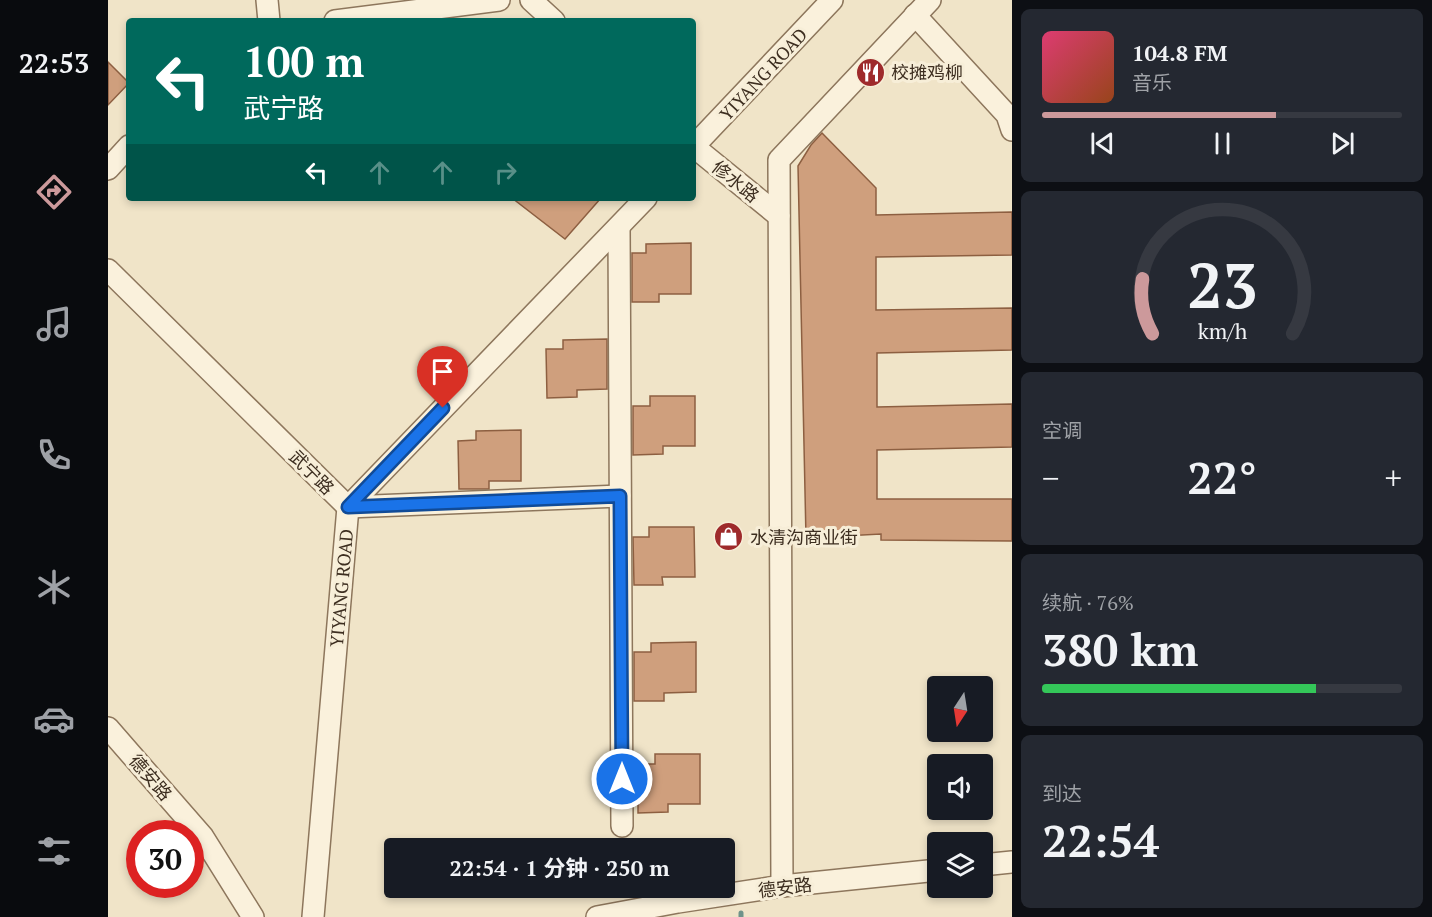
<!DOCTYPE html>
<html lang="zh">
<meta charset="utf-8">
<style>
:root{--surface:#171b24;--page:#242831;--text:#f1f3f6;--muted:#9ea1a6;--line:#363941;--accent:#cc999b}
body{margin:0;font-family:"PT Serif","Noto Sans SC",serif;background:var(--page);color:var(--text);height:100vh;display:flex;flex-direction:column;font-size:22px;white-space:nowrap}
*{box-sizing:border-box;margin:0}
p{font-size:20px;color:var(--muted)}
.icon{flex:none;width:33px;height:33px;fill:none;stroke:currentColor;stroke-width:2;stroke-linecap:round;stroke-linejoin:round}
.map{position:relative;flex:1;overflow:hidden}
.sheet{display:flex;flex-direction:column;gap:9px;padding:9px;background:#0d0f14;width:420px}
.sheet>*{flex:none}
.top-card{position:absolute;left:18px;top:18px;width:570px;height:183px;border-radius:6px;box-shadow:0 3px 9px #0003;background:#00695c;color:#fff;overflow:hidden}
.needle{width:39px;rotate:192deg}
.fabs{position:absolute;left:819px;top:676px;display:grid;gap:12px}
.fabs a{display:grid;place-items:center;width:66px;height:66px;border-radius:6px;background:var(--surface);box-shadow:0 3px 9px #0003;font-size:30px}
.speed{position:absolute;left:18px;top:820px;display:flex;gap:12px;font-size:30px;font-weight:700;text-align:center}
.speed>*{display:grid;place-content:center;width:78px;height:78px;border-radius:50%;background:var(--surface);box-shadow:0 3px 9px #0003;line-height:1}
.speed .limit{border:9px solid #d22;background:#fff;color:#111}
.pin{position:absolute;display:grid;place-items:center;width:51px;height:51px;color:#fff;margin:-62px -26px;border-radius:50% 50% 50% 0;rotate:-45deg;box-shadow:0 0 6px #0007}
.pin .icon{rotate:45deg}
.me{position:absolute;width:66px;margin:-33px;rotate:0deg;stroke-linejoin:round;filter:drop-shadow(0 0 4px #0008)}
.turn{display:flex;align-items:center;gap:21px;height:126px;padding:0 18px;font-size:27px}
.turn .icon{width:78px;height:78px;stroke-width:2.5}
.turn b{display:block;font-size:42px;line-height:51px}
.lanes{display:flex;align-items:center;height:57px;padding:0 18px;background:#0003;justify-content:center;gap:30px;direction:ltr}
.lanes .off{opacity:.35}
.big{font-size:45px;font-weight:700;line-height:1.1}
.sheet .tile{flex:1;display:flex;flex-direction:column;justify-content:center;gap:9px;min-width:0;padding:0 21px;border-radius:9px;background:var(--page)}
.sheet .dial{align-items:center;gap:0}
.dial svg{height:156px;overflow:visible;fill:none;stroke:var(--line);stroke-width:7;stroke-linecap:round;text-anchor:middle}
.dial text{fill:var(--text);stroke:none}
.song{display:flex;align-items:center;gap:18px}
.cover{width:72px;height:72px;border-radius:9px;background:linear-gradient(135deg,hsl(340 70% 55%),hsl(20 70% 35%))}
.played{height:6px;border-radius:3px;background:linear-gradient(90deg,var(--accent) 65%,var(--line) 65%)}
.keys{display:flex;justify-content:space-around;direction:ltr}
.heat{display:flex;justify-content:space-between;align-items:center;font-size:33px;direction:ltr}
.charge{height:9px;border-radius:4px;background:linear-gradient(90deg,#34c759 76%,var(--line) 0)}
.trip{position:absolute;left:276px;top:838px;width:351px;height:60px;border-radius:6px;background:var(--surface);box-shadow:0 3px 9px #0003;font-weight:700;line-height:60px;text-align:center}
main{display:flex;flex:1;min-height:0}
.dock{display:flex;flex-direction:column;width:108px;justify-content:space-around;align-items:center;background:#090b0e;color:var(--muted)}
.dock .icon{width:42px;height:42px}
.dock .on{color:var(--accent)}
.dock b{font-size:27px;color:var(--text)}
.map>svg:first-child{display:block}
</style>
<main>
<nav class="dock">
<b>22:53</b>
<svg class="icon on" aria-label="directions" viewBox="0 0 24 24"><path d="M12 3l9 9-9 9-9-9zM9 14v-3h6M13 9l2 2-2 2"/></svg>
<svg class="icon" aria-label="music" viewBox="0 0 24 24"><path d="M9 18V5l10-2v13"/><circle cx="6" cy="18" r="3"/><circle cx="16" cy="16" r="3"/></svg>
<svg class="icon" aria-label="phone" viewBox="0 0 24 24"><path d="M5 4h4l2 5-3 2q2 4 5 5l2-3 5 2v4C11 20 4 13 5 4z"/></svg>
<svg class="icon" aria-label="climate" viewBox="0 0 24 24"><path d="M12 3v18M4 7l16 10M4 17L20 7"/></svg>
<svg class="icon" aria-label="car" viewBox="0 0 24 24"><path d="M5 17H2v-5l4-1 3-4h7l3 4 3 1v5h-3M9 17h6M6 11h13"/><circle cx="7" cy="17" r="2"/><circle cx="17" cy="17" r="2"/></svg>
<svg class="icon" aria-label="filters" viewBox="0 0 24 24"><path d="M4 7h16M4 17h16"/><circle cx="9" cy="7" r="2"/><circle cx="15" cy="17" r="2"/></svg>
</nav>
<div class="map">
<svg width="904" height="917" viewBox="0 0 904 917">
<rect width="100%" height="100%" fill="#f0e4c8"/>
<g fill="none" stroke-linecap="round" stroke-linejoin="round">
<!-- stream -->
<polyline stroke="#6f938a" stroke-width="5" points="633,913 633,917"/>
</g>
<!-- building -->
<g fill="#cf9f7d" stroke="#8d5f41" stroke-width="1.5">
<polygon points="0,62 21,83 0,105"/>
<polygon points="714,133 768,188 768,215 904,212 904,255 768,257 768,310 904,308 904,350 769,353 769,407 904,404 904,447 769,450 769,499 904,499 904,541 773,540 773,534 698,538 690,166 703,145"/>
<polygon points="404,198 493,198 457,239"/>
<polygon points="583,243 583,294 551,294 551,302 524,302 524,253 538,253 538,244"/>
<polygon points="499,339 499,389 469,390 469,397 439,398 438,349 455,349 455,340"/>
<polygon points="542,396 587,396 587,446 555,446 555,454 525,455 525,406 542,406"/>
<polygon points="413,430 413,481 381,481 381,489 351,489 350,441 368,440 368,431"/>
<polygon points="541,527 586,527 587,577 554,577 555,585 526,585 525,537 541,537"/>
<polygon points="588,642 588,692 556,693 556,701 526,701 526,652 543,652 543,643"/>
<polygon points="547,754 592,754 592,804 560,804 560,812 530,813 530,764 547,764"/>
</g>
<g fill="none" stroke-linecap="round" stroke-linejoin="round">
<defs>
<g id="minor">
<polyline points="159,0 161,21"/>
<polyline points="423,0 446,21"/>
<polyline points="807,15 899,115 904,130"/>
<polyline points="227,21 391,0"/>
<polyline points="585,146 671,216"/>
<polyline points="585,147 724,0"/>
<polyline points="0,169 21,146"/>
<polyline points="511,227 514,826"/>
<polyline points="0,270 240,507 512,496"/>
<polyline points="0,728 95,837 145,917"/>
<polyline points="874,865 904,862"/>
<polyline points="674,886 671,160 822,0"/>
<polyline points="205,917 240,507 538,198"/>
<polyline points="489,917 570,902 674,886 830,870"/>
</g>
</defs>
<!-- minor casing -->
<use href="#minor" stroke="#8d765c" stroke-width="24"/>
<!-- minor -->
<use href="#minor" stroke="#faf1dc" stroke-width="21"/>
</g>
<g fill="none" stroke-linecap="round" stroke-linejoin="round">
<defs>
<polyline id="route" points="335,408 240,507 512,496 514,779"/>
</defs>
<!-- route casing -->
<use href="#route" stroke="#114b97" stroke-width="15"/>
<!-- route -->
<use href="#route" stroke="#1a73e8" stroke-width="10"/>
</g>
<!-- icons -->
<defs>
<symbol id="restaurant-disc" viewBox="-11 -11 22 22"><circle r="9.5" fill="#9e2a2b" stroke="#f7eed8"/><path d="M-5-6h1v4h1v-4h1v4h1v-4h1v5L-1.5 .5V6h-2V.5L-5-1ZM5-6V6H3V1.5H1.5Q1.5-4 5-6Z" fill="#fff"/></symbol>
<symbol id="shop-disc" viewBox="-11 -11 22 22"><circle r="9.5" fill="#9e2a2b" stroke="#f7eed8"/><path d="M-5-2.5h2.3a2.7 3.5 0 0 1 5.4 0H5L5.5 6h-11ZM-1.5-2.5h3a1.5 2.3 0 0 0-3 0Z" fill="#fff"/></symbol>
</defs>
<g fill-rule="evenodd">
<use href="#restaurant-disc" x="746" y="56" width="33" height="33"/>
<use href="#shop-disc" x="604" y="520" width="33" height="33"/>
</g>
<g text-anchor="middle" dominant-baseline="central" stroke-width="6" stroke-linejoin="round" paint-order="stroke">
<!-- poi labels -->
<g font-size="18" fill="#3d2e20" stroke="#f7eed8" text-anchor="start">
<text x="783" y="72">校摊鸡柳</text>
<text x="642" y="537">水清沟商业街</text>
</g>
<!-- street labels -->
<g font-size="18" fill="#3d2e20" stroke="#f7eed8">
<text transform="translate(655 74) rotate(-47)">YIYANG ROAD</text>
<text transform="translate(628 181) rotate(39)">修水路</text>
<text transform="translate(204 472) rotate(45)">武宁路</text>
<text transform="translate(233 588) rotate(-85)">YIYANG ROAD</text>
<text transform="translate(43 777) rotate(49)">德安路</text>
<text transform="translate(677 887) rotate(-7)">德安路</text>
</g>
</g>
</svg>
<div class="fabs">
<a><svg class="needle" viewBox="-14 -14 28 28"><path d="M0-13l5 13h-10z" fill="#e53935"/><path d="M0 13l5-13h-10z" fill="#9ea1a6"/></svg></a>
<a><svg class="icon" aria-label="sound" viewBox="0 0 24 24"><path d="M4 9h4l5-4v14l-5-4H4zM17 9q2 3 0 6"/></svg></a>
<a><svg class="icon" aria-label="layers" viewBox="0 0 24 24"><path d="M12 4l9 5-9 5-9-5zM3 14l9 5 9-5"/></svg></a>
</div>
<div class="speed"><div class="limit">30</div></div>
<div class="pin" style="left:335px;top:408px;background:#d93025"><svg class="icon" aria-label="arrive" viewBox="0 0 24 24"><path d="M6 21V4h12l-3 4 3 4H6"/></svg></div>
<svg class="me" style="left:514px;top:779px" viewBox="-20 -20 40 40"><circle r="17" fill="#1a73e8" stroke="#fff" stroke-width="3"/><path d="M0-11L8 9 0 5-8 9z" fill="#fff"/></svg>
<div class="trip">22:54 · 1 分钟 · 250 m</div>
<div class="top-card">
<div class="turn"><svg class="icon" aria-label="left" viewBox="0 0 24 24"><path d="M17 20v-9H6M10 6l-5 5 5 5"/></svg><div><b>100 m</b>武宁路</div></div>
<div class="lanes"><svg class="icon" aria-label="left" viewBox="0 0 24 24"><path d="M17 20v-9H6M10 6l-5 5 5 5"/></svg><svg class="icon off" aria-label="ahead" viewBox="0 0 24 24"><path d="M12 20V5M6 11l6-6 6 6"/></svg><svg class="icon off" aria-label="ahead" viewBox="0 0 24 24"><path d="M12 20V5M6 11l6-6 6 6"/></svg><svg class="icon off" aria-label="right" viewBox="0 0 24 24"><path d="M7 20v-9h11M14 6l5 5-5 5"/></svg></div>
</div>
</div>
<section class="sheet">
<div class="tile">
<div class="song"><i class="cover"></i><div><b>104.8 FM</b><p>音乐</p></div></div>
<div class="played"></div>
<div class="keys"><svg class="icon" aria-label="previous" viewBox="0 0 24 24"><path d="M18 5L8 12l10 7zM5 5v14"/></svg><svg class="icon" aria-label="pause" viewBox="0 0 24 24"><path d="M8 5v14M16 5v14"/></svg><svg class="icon" aria-label="next" viewBox="0 0 24 24"><path d="M6 5l10 7-10 7zM19 5v14"/></svg></div>
</div>
<div class="tile dial"><svg viewBox="0 0 100 80">
<path d="M14 69A42 42 0 1 1 86 69"/>
<path d="M14 69A42 42 0 0 1 9 41" stroke="#cc999b"/>
<text x="50" y="56" font-size="32" font-weight="700">23</text>
<text x="50" y="72" font-size="11">km/h</text>
</svg></div>
<div class="tile"><p>空调</p>
<div class="heat"><a>−</a><b class="big">22°</b><a>+</a></div>
</div>
<div class="tile"><p>续航 · 76%</p><b class="big">380 km</b><div class="charge"></div></div>
<div class="tile"><p>到达</p><b class="big">22:54</b></div>
</section>
</main>
